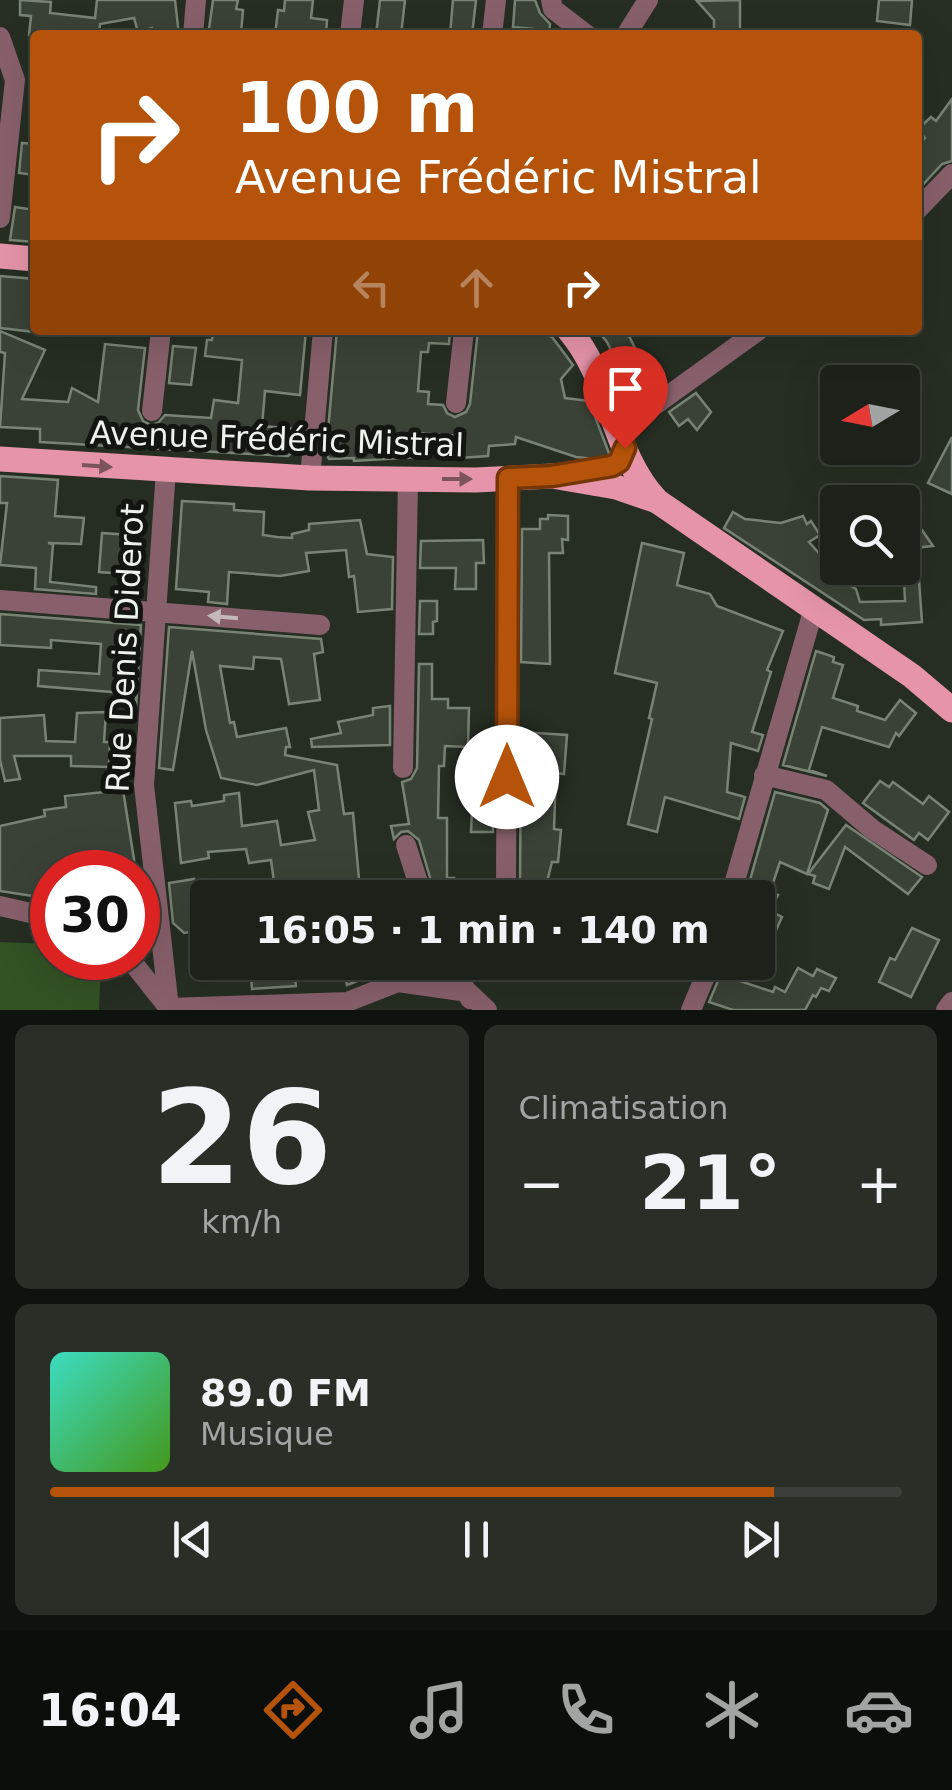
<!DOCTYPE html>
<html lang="fr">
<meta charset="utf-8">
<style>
:root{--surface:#1c221a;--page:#292f27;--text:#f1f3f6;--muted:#a0a4a2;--line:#3a3f39;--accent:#b45309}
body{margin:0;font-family:"DejaVu Sans",sans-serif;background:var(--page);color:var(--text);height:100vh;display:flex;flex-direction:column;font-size:38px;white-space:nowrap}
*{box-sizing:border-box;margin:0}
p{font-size:32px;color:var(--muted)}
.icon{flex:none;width:55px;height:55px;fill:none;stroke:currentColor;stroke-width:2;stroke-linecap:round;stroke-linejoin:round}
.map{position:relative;height:1010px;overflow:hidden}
.sheet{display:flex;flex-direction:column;gap:15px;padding:15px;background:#0f130e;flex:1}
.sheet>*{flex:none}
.banner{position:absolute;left:30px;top:30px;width:892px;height:305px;border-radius:10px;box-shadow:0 10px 40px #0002,0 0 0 2px var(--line);background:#b45309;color:#fff;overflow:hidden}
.needle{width:65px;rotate:260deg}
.tools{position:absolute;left:820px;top:365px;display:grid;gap:20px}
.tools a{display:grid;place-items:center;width:100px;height:100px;border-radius:10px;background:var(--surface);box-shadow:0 10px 40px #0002,0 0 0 2px var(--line);font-size:50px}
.speed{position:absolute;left:30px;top:850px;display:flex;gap:20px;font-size:50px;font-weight:700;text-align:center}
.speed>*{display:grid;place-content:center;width:130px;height:130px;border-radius:50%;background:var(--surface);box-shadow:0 10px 40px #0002,0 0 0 2px var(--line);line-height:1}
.speed .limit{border:15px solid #d22;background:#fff;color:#111}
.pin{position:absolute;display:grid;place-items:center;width:85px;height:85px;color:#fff;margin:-102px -42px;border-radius:50% 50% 50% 0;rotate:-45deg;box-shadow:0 0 10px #0007}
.pin .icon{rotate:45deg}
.me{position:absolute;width:110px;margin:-55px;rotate:0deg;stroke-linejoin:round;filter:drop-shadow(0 0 8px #0008)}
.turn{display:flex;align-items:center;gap:35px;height:210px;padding:0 40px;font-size:45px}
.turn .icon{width:130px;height:130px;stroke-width:2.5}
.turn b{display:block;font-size:70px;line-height:85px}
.lanes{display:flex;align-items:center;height:95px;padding:0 40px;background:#0003;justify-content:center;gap:50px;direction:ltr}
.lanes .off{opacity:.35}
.big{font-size:75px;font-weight:800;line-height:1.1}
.sheet .card{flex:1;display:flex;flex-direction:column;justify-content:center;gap:15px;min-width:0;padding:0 35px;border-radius:15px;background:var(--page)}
.sheet .dial{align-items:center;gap:0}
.dial b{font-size:130px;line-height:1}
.song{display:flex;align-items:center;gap:30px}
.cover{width:120px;height:120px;border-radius:15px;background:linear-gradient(135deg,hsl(170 70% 55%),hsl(100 70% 35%))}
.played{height:10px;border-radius:5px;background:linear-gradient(90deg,var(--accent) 85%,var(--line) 85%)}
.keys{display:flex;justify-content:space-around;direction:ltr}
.heat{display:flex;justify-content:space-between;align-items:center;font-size:55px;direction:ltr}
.sheet .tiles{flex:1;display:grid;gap:15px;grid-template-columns:1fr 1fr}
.card:last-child{grid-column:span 2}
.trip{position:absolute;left:190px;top:880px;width:585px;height:100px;border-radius:10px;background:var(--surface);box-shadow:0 10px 40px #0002,0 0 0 2px var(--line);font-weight:800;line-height:100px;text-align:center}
.tabs{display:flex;height:160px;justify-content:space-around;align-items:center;background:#0b0e0a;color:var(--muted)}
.tabs .icon{width:70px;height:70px}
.tabs .active{color:var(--accent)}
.tabs b{font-size:45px;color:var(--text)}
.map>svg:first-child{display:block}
</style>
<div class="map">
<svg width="952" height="1010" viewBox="0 0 952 1010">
<rect width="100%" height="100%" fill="#262e23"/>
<!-- green -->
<polygon fill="#335324" points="0,942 52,944 52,958 101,958 99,1010 0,1010"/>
<!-- building -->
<g fill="#3a4237" stroke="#798375" stroke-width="2.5">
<polygon points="20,0 51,2 50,13 95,18 97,0 175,0 179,35 154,35 152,28 138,32 134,18 100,24 99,35 29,35 31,16 20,15"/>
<polygon points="213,0 238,0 236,9 243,10 241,33 209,29"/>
<polygon points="285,0 313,0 311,18 327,20 326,35 275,35 278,10 284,11"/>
<polygon points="380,0 405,0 401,35 376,35"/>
<polygon points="453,0 476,0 472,35 450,35"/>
<polygon points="515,0 535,0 540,13 550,24 549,35 533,35 533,29 513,27"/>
<polygon points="740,0 740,35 714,35 714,20 697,1"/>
<polygon points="879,0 912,0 910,25 877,21"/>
<polygon points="952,99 952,161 942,164 918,190 918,146 925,138 918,129 931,117 936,121"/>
<polygon points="22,143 35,144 35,175 19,173"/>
<polygon points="15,207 35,210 35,242 10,240"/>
<polygon points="0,276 35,279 35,332 0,328"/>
<polygon points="213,330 306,330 300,395 265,391 262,426 297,429 294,451 288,456 40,442 40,429 0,427 5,353 0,352 0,331 45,350 22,399 68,402 72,388 98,402 105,344 145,348 138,410 143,421 151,425 158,423 165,415 211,418 214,400 238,403 242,360 205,356 207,340 212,340"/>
<polygon points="337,330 450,330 449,344 429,343 428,352 421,352 418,391 429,392 428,404 443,405 447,413 455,417 466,412 470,404 478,330 537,330 552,337 573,365 561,379 565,398 589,401 612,461 576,457 516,437 515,444 489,446 488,456 459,458 461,436 418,433 417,457 354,461 354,458 329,459 326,453"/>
<polygon points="597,330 626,330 654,386 636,402 607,342"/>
<polygon points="173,346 196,348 191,385 169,383"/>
<polygon points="696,393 711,412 697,430 688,419 679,426 669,412"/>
<polygon points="952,437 952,494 928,483"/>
<polygon points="0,476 58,480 55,516 84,518 81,544 48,543 53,544 50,582 96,587 96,594 35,589 36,568 0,565 7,503 0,503"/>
<polygon points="182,501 234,504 234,510 264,512 263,535 277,537 292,538 292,534 309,530 309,524 360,520 367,554 393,557 392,609 358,612 354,576 349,577 346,550 306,553 309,571 280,576 229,572 227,604 208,602 209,592 176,589"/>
<polygon points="733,512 745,519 781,523 803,516 807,524 811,521 820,535 809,542 832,568 841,568 856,577 851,586 856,589 860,602 905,601 904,580 919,580 922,622 881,625 881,619 864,620 724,528"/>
<polygon points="548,515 568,516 568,540 562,539 563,553 549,553 550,664 521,662 522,529 540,529 540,519 548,519"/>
<polygon points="902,529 922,530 933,546 902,549"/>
<polygon points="102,533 129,535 127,574 99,572"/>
<polygon points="483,540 484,563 476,563 476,589 455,589 456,568 420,568 421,541"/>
<polygon points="642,543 684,553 677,585 710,594 717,606 783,631 767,670 771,672 752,732 763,735 758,751 731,743 727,792 745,797 739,819 665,797 657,832 628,824 652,719 649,718 657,683 615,673"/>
<polygon points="420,601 437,601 437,621 433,622 433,634 419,634"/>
<polygon points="0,614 141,625 136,708 136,694 38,686 39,670 99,674 101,644 51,640 51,648 0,645"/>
<polygon points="169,627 321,639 323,652 314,654 320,700 289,704 281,659 254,657 253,669 220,666 230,723 234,722 237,737 286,728 290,747 286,747 285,755 337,765 344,814 353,813 360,890 353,898 295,898 295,888 275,890 271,860 249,863 246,849 208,852 209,858 181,863 175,803 191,801 192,806 224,801 224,795 239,793 242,826 277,821 281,845 315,840 308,812 319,810 314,770 257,785 221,778 206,730 192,651 173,770 159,768"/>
<polygon points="816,651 834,657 833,662 843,665 833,698 858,706 857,711 885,720 900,700 916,713 899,736 896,733 889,747 822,727 809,770 827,776 783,765"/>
<polygon points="419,664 432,664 432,699 448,699 448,708 469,708 468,747 445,746 444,766 439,766 438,818 447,818 447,878 454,878 454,898 436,898 419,840 408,831 401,832 394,839 391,826 409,824 402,782 411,779 417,768"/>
<polygon points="390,706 390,745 312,747 311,739 341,733 338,722 373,715 373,708"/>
<polygon points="106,712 104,742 110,742 109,767 71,766 71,756 14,756 20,779 5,781 0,760 0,718 44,715 46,741 75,742 77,713"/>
<polygon points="521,732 567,735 564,774 556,773 554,829 561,830 558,862 552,862 543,898 521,898 524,887 520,887"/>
<polygon points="489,778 493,778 493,832 471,832 473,789 489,790"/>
<polygon points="880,781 889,787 893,782 923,804 929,796 949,812 928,840 919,833 914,840 863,803"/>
<polygon points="123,790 136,872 52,872 52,899 0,891 0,826 45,816 44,810 66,807 65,796"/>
<polygon points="775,792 820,803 828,810 807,874 780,862 770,892 778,895 770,911 782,917 771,941 758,934 757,882 750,880"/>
<polygon points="846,825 922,877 908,894 845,847 829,889 813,883 815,876 808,874"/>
<polygon points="194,879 198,905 208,904 208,929 184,933 173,923 169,883"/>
<polygon points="912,928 939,940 911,997 879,982 890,958 895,960"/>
<polygon points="270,962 293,962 296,986 252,989 250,967"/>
<polygon points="342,962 402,962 402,964 347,985"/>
<polygon points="726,962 747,962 740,981 773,992 775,987 785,992 798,968 813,976 817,969 836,978 829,991 821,988 816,997 813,995 805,1010 733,1010 709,1002"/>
</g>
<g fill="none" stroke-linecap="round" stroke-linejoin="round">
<!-- minor -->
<g stroke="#88606b" stroke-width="20">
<polyline points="551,0 553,9 587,35"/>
<polyline points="193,35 196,0"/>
<polyline points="350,35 354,0"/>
<polyline points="492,35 496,0"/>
<polyline points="626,35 648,0"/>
<polyline points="0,37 15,80 0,218"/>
<polyline points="918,209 952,174"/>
<polyline points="456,403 464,330"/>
<polyline points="152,411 161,330"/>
<polyline points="619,431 759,330"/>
<polyline points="166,470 144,785 169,1008"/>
<polyline points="310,478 323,330"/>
<polyline points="0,600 320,625"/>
<polyline points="403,768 408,479"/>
<polyline points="764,775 826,790 872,829 927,865"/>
<polyline points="406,845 423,898"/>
<polyline points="506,889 508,478"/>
<polyline points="730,898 814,608"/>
<polyline points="0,906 52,918"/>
<polyline points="129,958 168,1007"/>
<polyline points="452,962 470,999"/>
<polyline points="169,1008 347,1002 398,982 468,992 487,1010"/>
<polyline points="691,1010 711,962"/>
<polyline points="946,1010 952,1002"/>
</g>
<!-- major -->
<g stroke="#e594a9" stroke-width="25">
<polyline points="0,256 35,259"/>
<path d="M569 330C612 380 612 454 657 501L912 676 952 710"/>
<polyline points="0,459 310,478 476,480 552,476 616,487 657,501"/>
</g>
</g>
<!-- one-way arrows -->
<defs><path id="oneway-solid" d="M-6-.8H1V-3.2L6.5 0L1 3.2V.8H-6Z" transform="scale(2.5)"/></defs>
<g fill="#7c545c">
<use href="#oneway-solid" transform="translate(97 466) rotate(4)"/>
<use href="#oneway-solid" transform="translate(457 479)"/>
</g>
<use fill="#c5b8b8" href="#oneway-solid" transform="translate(223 617) rotate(-175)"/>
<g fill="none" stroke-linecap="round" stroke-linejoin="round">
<defs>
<polyline id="route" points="507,777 508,478 552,476 612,466 619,462 625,448"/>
</defs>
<!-- route casing -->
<use href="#route" stroke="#753606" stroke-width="25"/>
<!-- route -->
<use href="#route" stroke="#b45309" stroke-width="18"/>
</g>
<g text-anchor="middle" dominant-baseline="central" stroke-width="10" stroke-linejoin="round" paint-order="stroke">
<!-- street labels -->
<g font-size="32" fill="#edf2eb" stroke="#121510">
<text transform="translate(277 439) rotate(2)">Avenue Frédéric Mistral</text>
<text transform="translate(125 648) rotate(-87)">Rue Denis Diderot</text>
</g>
</g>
</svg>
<div class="tools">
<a><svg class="needle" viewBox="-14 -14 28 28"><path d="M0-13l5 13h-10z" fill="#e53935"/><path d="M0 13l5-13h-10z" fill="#a0a4a2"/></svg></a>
<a><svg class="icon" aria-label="search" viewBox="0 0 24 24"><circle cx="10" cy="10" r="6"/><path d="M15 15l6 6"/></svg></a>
</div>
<div class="speed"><div class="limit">30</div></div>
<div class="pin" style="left:625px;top:448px;background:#d93025"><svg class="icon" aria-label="arrive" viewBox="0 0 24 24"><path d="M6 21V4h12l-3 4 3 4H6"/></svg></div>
<svg class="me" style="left:507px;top:777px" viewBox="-20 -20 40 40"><circle r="19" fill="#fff"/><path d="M0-13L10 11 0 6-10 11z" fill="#b45309"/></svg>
<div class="trip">16:05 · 1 min · 140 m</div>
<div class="banner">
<div class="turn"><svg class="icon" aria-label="right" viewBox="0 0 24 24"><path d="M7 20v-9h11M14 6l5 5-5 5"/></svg><div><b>100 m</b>Avenue Frédéric Mistral</div></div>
<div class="lanes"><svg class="icon off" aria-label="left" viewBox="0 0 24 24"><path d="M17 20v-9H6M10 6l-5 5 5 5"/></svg><svg class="icon off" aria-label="ahead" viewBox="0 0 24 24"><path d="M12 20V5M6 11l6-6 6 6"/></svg><svg class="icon" aria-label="right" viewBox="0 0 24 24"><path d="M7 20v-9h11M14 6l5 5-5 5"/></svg></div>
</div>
</div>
<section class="sheet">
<div class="tiles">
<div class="card dial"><b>26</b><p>km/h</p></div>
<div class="card"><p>Climatisation</p>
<div class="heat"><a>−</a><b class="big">21°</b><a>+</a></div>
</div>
<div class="card">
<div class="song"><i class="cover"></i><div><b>89.0 FM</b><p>Musique</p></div></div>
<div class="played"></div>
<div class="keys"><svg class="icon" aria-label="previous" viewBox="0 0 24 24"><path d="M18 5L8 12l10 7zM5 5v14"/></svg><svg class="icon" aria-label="pause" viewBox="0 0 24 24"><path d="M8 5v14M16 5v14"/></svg><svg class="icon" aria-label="next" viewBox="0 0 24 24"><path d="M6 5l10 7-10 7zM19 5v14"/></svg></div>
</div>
</div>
</section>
<nav class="tabs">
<b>16:04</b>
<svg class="icon active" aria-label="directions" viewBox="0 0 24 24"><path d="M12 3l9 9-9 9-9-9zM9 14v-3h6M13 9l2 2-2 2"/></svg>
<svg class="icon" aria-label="music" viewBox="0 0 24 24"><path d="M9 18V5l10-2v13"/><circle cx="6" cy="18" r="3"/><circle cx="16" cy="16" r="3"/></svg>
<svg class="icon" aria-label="phone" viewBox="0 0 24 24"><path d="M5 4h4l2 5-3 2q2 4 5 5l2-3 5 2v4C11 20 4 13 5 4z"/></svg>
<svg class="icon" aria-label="climate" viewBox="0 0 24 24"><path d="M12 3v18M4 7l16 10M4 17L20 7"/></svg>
<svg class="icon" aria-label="car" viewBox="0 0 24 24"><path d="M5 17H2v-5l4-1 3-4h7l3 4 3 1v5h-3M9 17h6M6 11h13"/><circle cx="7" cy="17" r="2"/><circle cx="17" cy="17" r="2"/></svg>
</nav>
